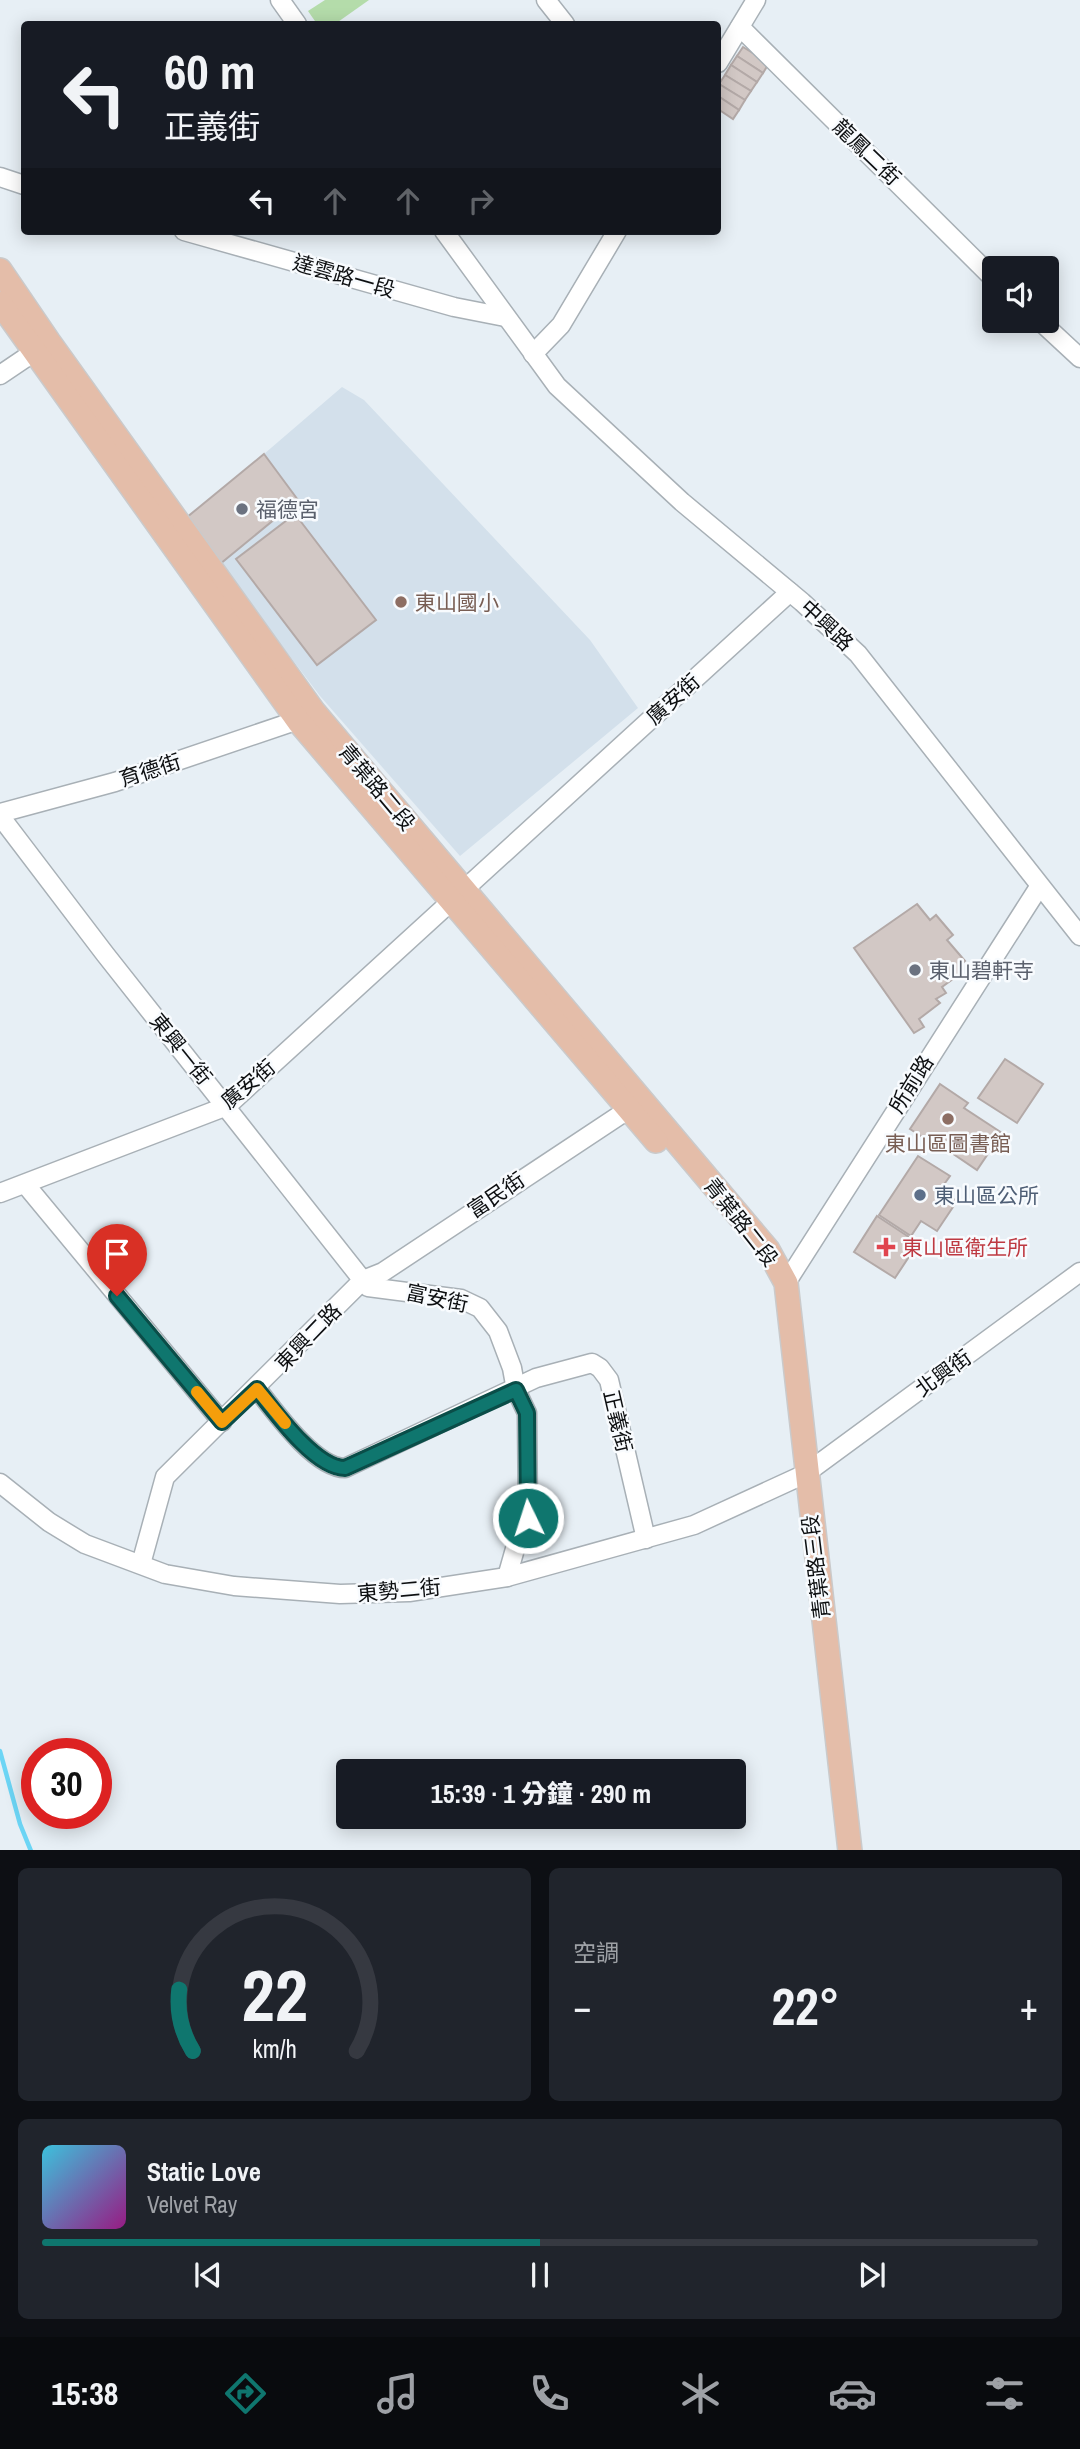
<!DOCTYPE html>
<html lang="zh-TW">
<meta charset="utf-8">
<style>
:root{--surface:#171b24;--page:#20242c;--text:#f1f3f6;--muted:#9ea1a6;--line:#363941;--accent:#0f766e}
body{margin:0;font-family:"Archivo Narrow","Noto Sans TC",sans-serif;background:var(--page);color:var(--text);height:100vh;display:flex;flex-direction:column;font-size:26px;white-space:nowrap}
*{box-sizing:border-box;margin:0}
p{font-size:23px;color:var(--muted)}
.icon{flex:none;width:38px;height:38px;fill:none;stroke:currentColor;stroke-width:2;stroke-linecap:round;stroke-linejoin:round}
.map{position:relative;height:1850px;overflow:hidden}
.panel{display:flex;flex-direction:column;gap:18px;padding:18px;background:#0d0f14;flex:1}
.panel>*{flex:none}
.hud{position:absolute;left:21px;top:21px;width:700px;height:214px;border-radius:7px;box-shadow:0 4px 18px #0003;background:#171b24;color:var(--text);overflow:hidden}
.fabs{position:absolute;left:982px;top:256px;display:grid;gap:14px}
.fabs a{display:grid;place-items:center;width:77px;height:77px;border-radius:7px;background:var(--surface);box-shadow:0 4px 18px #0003;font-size:35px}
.speed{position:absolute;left:21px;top:1738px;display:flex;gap:14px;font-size:35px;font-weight:700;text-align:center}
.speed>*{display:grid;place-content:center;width:91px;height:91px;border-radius:50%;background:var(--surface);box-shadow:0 4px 18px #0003;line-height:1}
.speed .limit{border:10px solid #d22;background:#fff;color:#111}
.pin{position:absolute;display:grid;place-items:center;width:60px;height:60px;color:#fff;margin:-72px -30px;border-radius:50% 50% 50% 0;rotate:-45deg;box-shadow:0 0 7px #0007}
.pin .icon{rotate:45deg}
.me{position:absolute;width:77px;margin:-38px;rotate:356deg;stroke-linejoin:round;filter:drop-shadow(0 0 5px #0008)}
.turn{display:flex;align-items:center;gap:24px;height:147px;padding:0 28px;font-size:32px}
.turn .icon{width:91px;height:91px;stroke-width:2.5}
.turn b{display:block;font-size:49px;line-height:60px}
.lanes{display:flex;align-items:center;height:66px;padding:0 28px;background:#0003;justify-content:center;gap:35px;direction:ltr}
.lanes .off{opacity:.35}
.big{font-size:52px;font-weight:800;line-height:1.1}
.panel .card{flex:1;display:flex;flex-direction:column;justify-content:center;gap:10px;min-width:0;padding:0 24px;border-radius:10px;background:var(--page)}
.panel .dial{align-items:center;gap:0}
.dial svg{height:182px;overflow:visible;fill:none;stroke:var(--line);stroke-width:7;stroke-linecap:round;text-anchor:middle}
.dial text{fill:var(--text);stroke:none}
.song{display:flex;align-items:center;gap:21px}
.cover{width:84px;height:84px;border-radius:10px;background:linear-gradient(135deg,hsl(190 70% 55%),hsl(310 70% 35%))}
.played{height:7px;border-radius:4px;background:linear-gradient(90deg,var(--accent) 50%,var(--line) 50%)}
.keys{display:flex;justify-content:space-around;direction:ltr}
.heat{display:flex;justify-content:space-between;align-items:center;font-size:38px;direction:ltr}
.panel .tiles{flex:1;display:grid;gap:18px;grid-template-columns:1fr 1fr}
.card:last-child{grid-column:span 2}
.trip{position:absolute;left:336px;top:1759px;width:410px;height:70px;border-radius:7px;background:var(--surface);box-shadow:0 4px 18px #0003;font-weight:800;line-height:70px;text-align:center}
.menu{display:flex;height:112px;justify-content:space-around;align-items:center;background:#090b0e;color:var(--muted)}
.menu .icon{width:49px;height:49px}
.menu .selected{color:var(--accent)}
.menu b{font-size:32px;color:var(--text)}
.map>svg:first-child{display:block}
</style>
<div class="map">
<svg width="1080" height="1851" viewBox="0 0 1080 1851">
<rect width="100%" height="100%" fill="#e7eff5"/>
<!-- built -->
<polygon fill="#d3e0eb" points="342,387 364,400 590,640 638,708 460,856 320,696 220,564 298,500 264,454"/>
<!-- green -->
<polygon fill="#b4dcaa" points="325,0 369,0 335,24 317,24 308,11"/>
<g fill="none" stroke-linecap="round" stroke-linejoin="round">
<!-- stream -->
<polyline stroke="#6cd5f5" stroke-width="4.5" points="0,1751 20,1824 31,1851"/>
</g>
<!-- building -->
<g fill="#d2c8c5" stroke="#b3a9a7" stroke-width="2">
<polygon points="743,47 769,63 763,73 737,56"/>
<polygon points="737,56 763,73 757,82 731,65"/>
<polygon points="731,65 757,82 751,91 725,75"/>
<polygon points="725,75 751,91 745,100 719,84"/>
<polygon points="719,84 745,100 739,110 718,96"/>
<polygon points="718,96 739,110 733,119 718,109"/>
<polygon points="264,454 298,500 220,564 186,518"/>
<polygon points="295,514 376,620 317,665 236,559"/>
<polygon points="917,904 930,920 936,915 953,935 947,940 965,961 959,966 961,973 942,987 946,993 936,999 940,1003 919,1019 924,1027 914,1033 854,948"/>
<polygon points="1005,1059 1043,1084 1017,1123 978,1098"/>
<polygon points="940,1084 968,1103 964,1108 1002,1133 977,1170 940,1145 935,1152 924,1145 927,1140 910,1129"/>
<polygon points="918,1156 950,1176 940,1190 957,1201 937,1231 921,1221 911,1236 879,1215"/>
<polygon points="877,1216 918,1243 895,1278 854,1252"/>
</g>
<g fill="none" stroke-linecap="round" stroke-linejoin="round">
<defs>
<g id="minor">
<polyline points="280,0 297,24"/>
<polyline points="546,0 565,24"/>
<polyline points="740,27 994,279"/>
<polyline points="718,63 756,0"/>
<polyline points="0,177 24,185"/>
<polyline points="184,231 454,307 505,317"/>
<polyline points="444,231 557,386 682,502 802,602 858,654 1080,936"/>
<polyline points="1039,320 1080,358"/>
<polyline points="533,354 561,325 617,231"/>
<polyline points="0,375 43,346"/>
<polyline points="0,813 115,782 307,717"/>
<polyline points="0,816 105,954 368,1287 461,1299 480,1308 498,1331 512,1368 516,1390 527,1413 528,1518 517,1542 507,1577"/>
<polyline points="25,1184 222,1422"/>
<polyline points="0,1193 227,1106 790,592"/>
<polyline points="786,1283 1039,887"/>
<path d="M257 1389C275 1412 315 1468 345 1468L536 1378 592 1363 600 1368 609 1380 646 1539"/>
<polyline points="0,1483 49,1522 85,1544 165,1574 234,1586 340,1594 409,1592 507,1577 694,1525 805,1474 1080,1272"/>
<polyline points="141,1564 165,1477 363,1280 383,1272 629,1109"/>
</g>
<g id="major">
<polyline points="0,270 49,342 314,712 768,1250 786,1283 850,1851"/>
<polyline points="0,303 299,722 656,1141"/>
</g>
</defs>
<!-- minor casing -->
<use href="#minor" stroke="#a8b0b6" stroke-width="21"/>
<!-- major casing -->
<use href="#major" stroke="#cacacb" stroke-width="26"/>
<!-- minor -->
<use href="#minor" stroke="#fff" stroke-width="18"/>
<!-- major -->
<use href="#major" stroke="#e4bda9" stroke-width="23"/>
</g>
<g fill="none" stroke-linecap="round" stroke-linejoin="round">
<defs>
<path id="route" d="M117 1296 222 1422 257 1389C275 1412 315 1468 345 1468L516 1390 527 1413 528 1518"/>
</defs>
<!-- route casing -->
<use href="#route" stroke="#0a4d48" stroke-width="18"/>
<!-- route -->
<use href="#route" stroke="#0f766e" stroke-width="12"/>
<!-- slow -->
<polyline stroke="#f59e0b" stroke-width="12" points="197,1392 222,1422 257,1389 285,1423"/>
</g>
<!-- markers -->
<g fill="#6b7280" stroke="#f8fbfe" stroke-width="2.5">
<circle cx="242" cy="509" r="7"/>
<circle cx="915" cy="970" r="7"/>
</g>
<g fill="#8d6e63" stroke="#f8fbfe" stroke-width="2.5">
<circle cx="401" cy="602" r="7"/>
<circle cx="948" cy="1119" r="7"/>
</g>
<circle fill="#5c6f8a" stroke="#f8fbfe" stroke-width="2.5" cx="920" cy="1195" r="7"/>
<path fill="#e0444e" stroke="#f8fbfe" stroke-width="2.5" d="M882.5 1236.5h7v7h7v7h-7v7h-7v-7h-7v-7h7z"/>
<g text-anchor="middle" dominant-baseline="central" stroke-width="5" stroke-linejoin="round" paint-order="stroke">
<!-- street labels -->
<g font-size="21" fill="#0d0f11" stroke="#f8fbfe">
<text transform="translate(867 152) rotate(44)">龍鳳二街</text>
<text transform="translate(344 276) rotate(16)">達雲路一段</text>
<text transform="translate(827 625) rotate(43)">中興路</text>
<text transform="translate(673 699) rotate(-42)">廣安街</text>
<text transform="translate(150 770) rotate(-18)">育德街</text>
<text transform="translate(377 787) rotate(50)">青葉路二段</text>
<text transform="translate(181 1049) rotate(51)">東興一街</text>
<text transform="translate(248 1084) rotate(-40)">廣安街</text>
<text transform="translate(911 1084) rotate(-58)">所前路</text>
<text transform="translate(496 1195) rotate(-34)">富民街</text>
<text transform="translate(741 1222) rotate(52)">青葉路二段</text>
<text transform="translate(437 1298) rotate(12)">富安街</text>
<text transform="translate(308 1337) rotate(-46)">東興二路</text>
<text transform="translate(943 1373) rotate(-36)">北興街</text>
<text transform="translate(618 1421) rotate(77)">正義街</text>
<text transform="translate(816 1567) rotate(-97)">青葉路三段</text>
<text transform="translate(399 1590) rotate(-5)">東勢二街</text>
</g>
<!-- worship labels -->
<g font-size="21" fill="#5b616d" stroke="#f8fbfe" text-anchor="start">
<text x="256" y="509">福德宮</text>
<text x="929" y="970">東山碧軒寺</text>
</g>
<!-- education labels -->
<g font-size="21" fill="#785e54" stroke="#f8fbfe" text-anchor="start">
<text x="415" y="602">東山國小</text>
<text x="948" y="1143" text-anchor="middle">東山區圖書館</text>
</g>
<!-- service labels -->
<g font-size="21" fill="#4e5e75" stroke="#f8fbfe" text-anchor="start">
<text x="934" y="1195">東山區公所</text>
</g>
<!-- health labels -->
<g font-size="21" fill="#be3a42" stroke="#f8fbfe" text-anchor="start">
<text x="902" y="1247">東山區衛生所</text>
</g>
</g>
</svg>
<div class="fabs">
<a><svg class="icon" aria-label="sound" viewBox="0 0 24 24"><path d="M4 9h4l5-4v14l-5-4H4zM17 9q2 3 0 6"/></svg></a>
</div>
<div class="speed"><div class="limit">30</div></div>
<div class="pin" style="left:117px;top:1296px;background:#d93025"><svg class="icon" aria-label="arrive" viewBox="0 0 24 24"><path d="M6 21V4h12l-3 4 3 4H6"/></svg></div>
<svg class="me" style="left:528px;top:1518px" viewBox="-20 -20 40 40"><circle r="17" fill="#0f766e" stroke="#fff" stroke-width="3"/><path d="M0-11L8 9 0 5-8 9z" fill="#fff"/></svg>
<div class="trip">15:39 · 1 分鐘 · 290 m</div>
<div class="hud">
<div class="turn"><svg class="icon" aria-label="left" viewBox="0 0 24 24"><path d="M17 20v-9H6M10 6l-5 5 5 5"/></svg><div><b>60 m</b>正義街</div></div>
<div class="lanes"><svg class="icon" aria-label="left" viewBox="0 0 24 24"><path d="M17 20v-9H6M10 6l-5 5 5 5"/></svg><svg class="icon off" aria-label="ahead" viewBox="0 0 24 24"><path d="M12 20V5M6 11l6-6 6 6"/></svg><svg class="icon off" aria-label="ahead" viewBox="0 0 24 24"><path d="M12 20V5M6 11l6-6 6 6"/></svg><svg class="icon off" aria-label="right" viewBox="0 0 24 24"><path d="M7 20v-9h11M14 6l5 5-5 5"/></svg></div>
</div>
</div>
<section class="panel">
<div class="tiles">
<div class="card dial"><svg viewBox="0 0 100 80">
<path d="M14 69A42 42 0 1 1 86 69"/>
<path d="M14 69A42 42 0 0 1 8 42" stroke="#0f766e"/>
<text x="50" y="56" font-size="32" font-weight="700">22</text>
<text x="50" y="72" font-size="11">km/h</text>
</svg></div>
<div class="card"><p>空調</p>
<div class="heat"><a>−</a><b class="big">22°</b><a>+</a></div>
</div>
<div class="card">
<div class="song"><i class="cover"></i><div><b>Static Love</b><p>Velvet Ray</p></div></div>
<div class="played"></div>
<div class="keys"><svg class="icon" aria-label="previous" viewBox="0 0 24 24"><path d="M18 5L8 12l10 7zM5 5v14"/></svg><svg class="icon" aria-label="pause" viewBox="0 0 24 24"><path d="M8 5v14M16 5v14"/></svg><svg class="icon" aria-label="next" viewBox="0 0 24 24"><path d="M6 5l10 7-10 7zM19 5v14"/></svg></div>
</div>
</div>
</section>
<nav class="menu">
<b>15:38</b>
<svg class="icon selected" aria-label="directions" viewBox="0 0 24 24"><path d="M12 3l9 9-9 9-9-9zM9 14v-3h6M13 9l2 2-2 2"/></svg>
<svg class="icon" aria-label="music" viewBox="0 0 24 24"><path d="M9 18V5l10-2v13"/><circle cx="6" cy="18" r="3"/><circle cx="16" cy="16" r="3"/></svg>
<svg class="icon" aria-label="phone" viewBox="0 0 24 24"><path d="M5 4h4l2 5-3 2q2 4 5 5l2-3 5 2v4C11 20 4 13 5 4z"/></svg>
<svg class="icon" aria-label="climate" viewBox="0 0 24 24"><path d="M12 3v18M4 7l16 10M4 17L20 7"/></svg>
<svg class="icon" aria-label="car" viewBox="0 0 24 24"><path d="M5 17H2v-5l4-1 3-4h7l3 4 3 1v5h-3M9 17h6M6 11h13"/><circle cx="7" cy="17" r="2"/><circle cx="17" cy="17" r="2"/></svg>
<svg class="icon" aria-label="filters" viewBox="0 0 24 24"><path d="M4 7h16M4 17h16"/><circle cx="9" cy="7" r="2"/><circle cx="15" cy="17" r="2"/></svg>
</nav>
